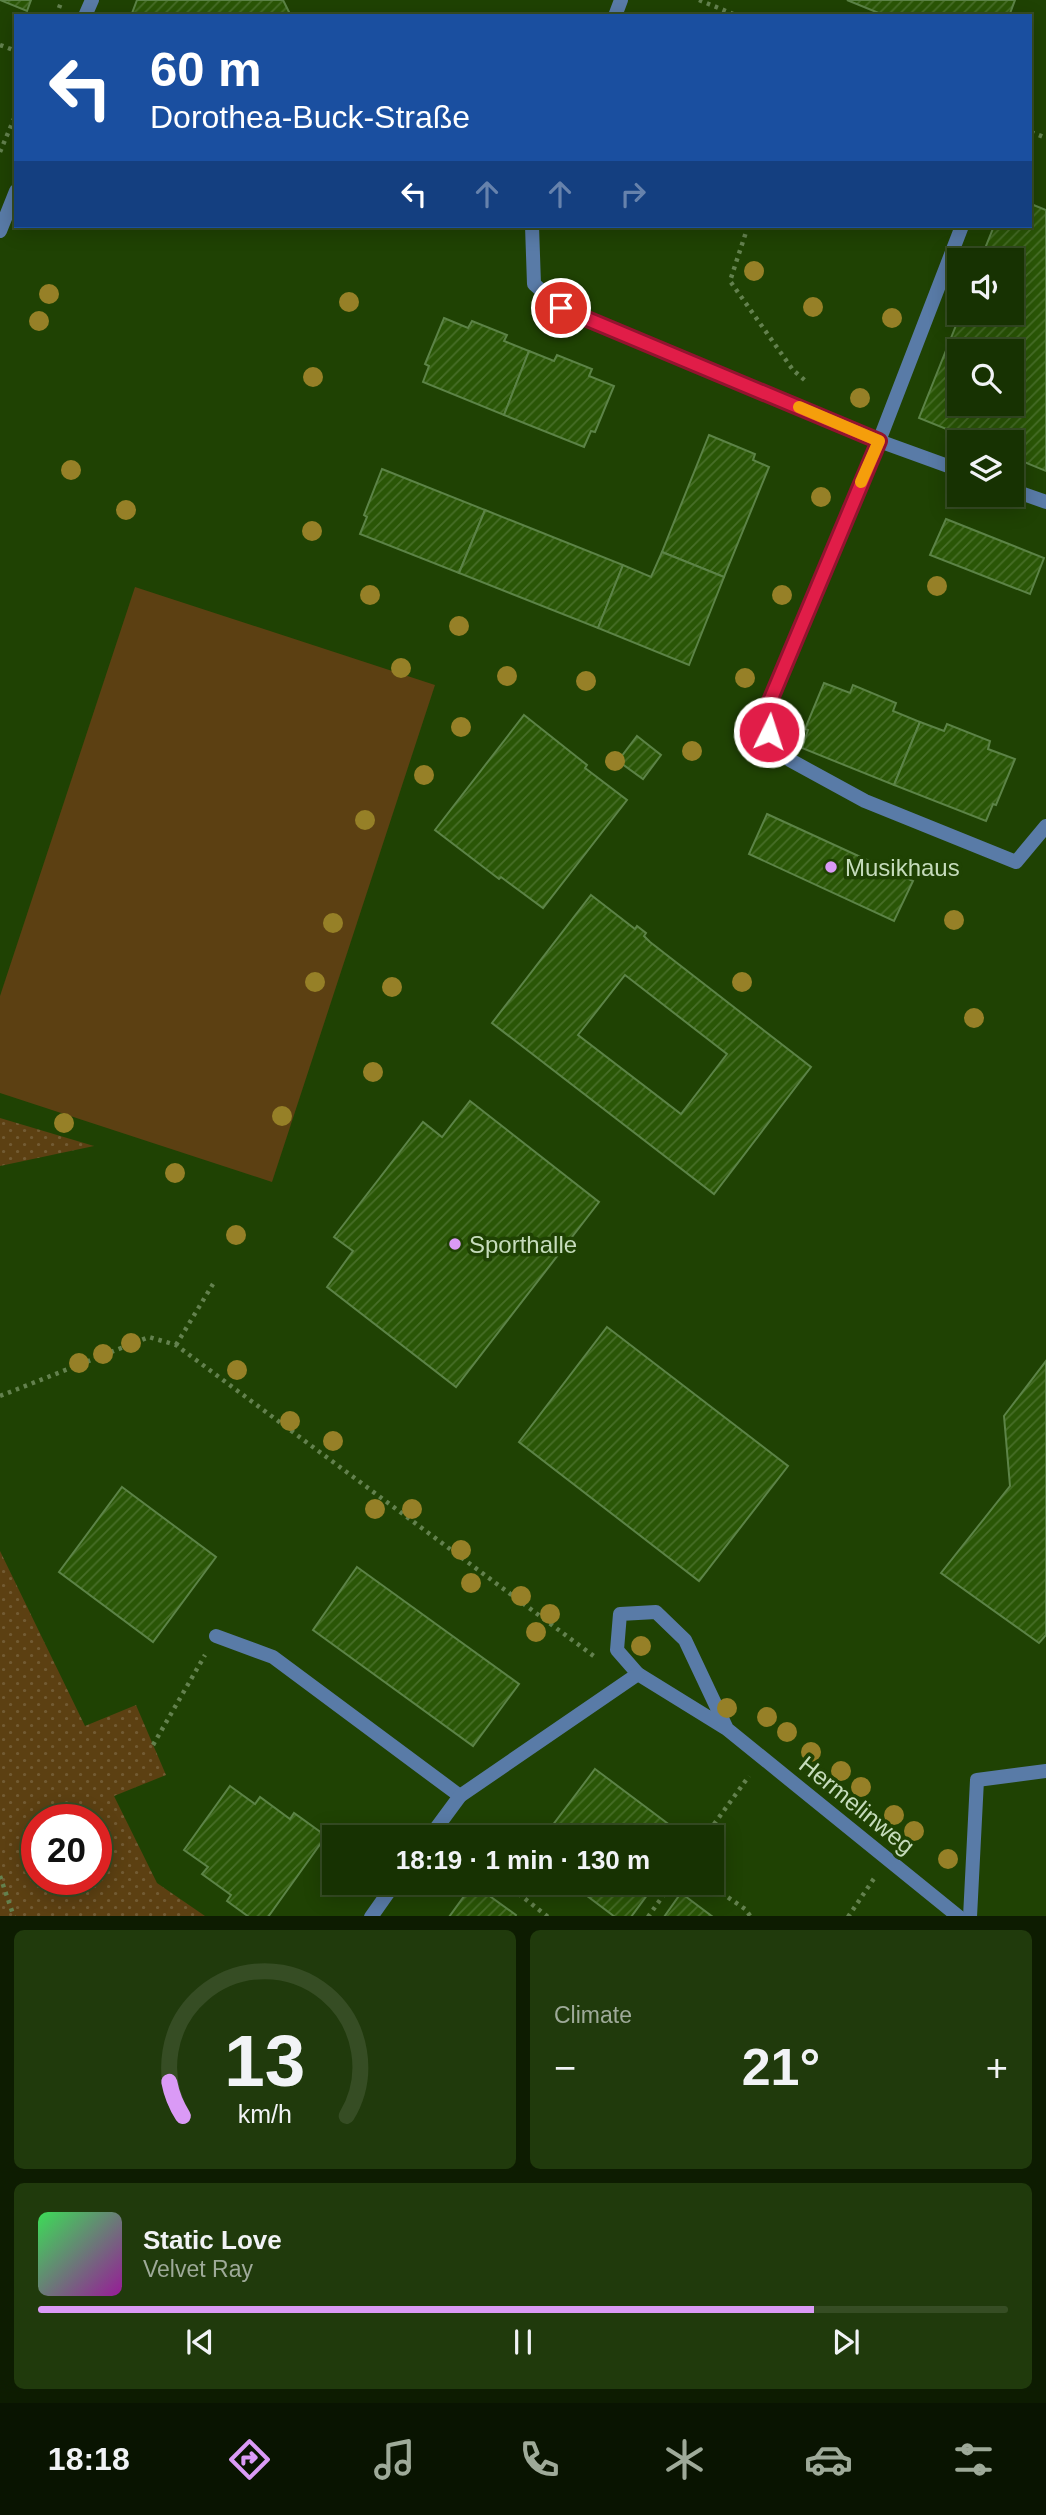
<!DOCTYPE html>
<meta charset="utf-8">
<style>
:root{--surface:#173202;--page:#203a0c;--text:#f1f3f6;--muted:#9eaa99;--line:#364d24;--accent:#da9af6}
body{margin:0;font-family:Helvetica,sans-serif;background:var(--page);color:var(--text);height:100vh;display:flex;flex-direction:column;font-size:26px;white-space:nowrap}
*{box-sizing:border-box;margin:0}
p{font-size:23px;color:var(--muted)}
.icon{flex:none;width:38px;height:38px;fill:none;stroke:currentColor;stroke-width:2;stroke-linecap:round;stroke-linejoin:round}
.map{position:relative;height:1916px;overflow:hidden}
.drawer{display:flex;flex-direction:column;gap:14px;padding:14px;background:#0d1c01;flex:1}
.drawer>*{flex:none}
.hud{position:absolute;left:14px;top:14px;width:1018px;height:214px;border-radius:0px;box-shadow:0 4px 18px #0003,0 0 0 2px var(--line);background:#1a4fa0;color:#fff;overflow:hidden}
.buttons{position:absolute;left:947px;top:248px;display:grid;gap:14px}
.buttons a{display:grid;place-items:center;width:77px;height:77px;border-radius:0px;background:var(--surface);box-shadow:0 4px 18px #0003,0 0 0 2px var(--line);font-size:35px}
.speed{position:absolute;left:21px;top:1804px;display:flex;gap:14px;font-size:35px;font-weight:700;text-align:center}
.speed>*{display:grid;place-content:center;width:91px;height:91px;border-radius:50%;background:var(--surface);box-shadow:0 4px 18px #0003,0 0 0 2px var(--line);line-height:1}
.speed .limit{border:10px solid #d22;background:#fff;color:#111}
.pin{position:absolute;display:grid;place-items:center;width:60px;height:60px;color:#fff;margin:-30px;border:4px solid #fff;border-radius:50%;box-shadow:0 2px 7px #0007}
.me{position:absolute;width:77px;margin:-38px;rotate:4deg;stroke-linejoin:round;filter:drop-shadow(0 0 5px #0008)}
.turn{display:flex;align-items:center;gap:24px;height:147px;padding:0 21px;font-size:32px}
.turn .icon{width:91px;height:91px;stroke-width:2.5}
.turn b{display:block;font-size:49px;line-height:60px}
.lanes{display:flex;align-items:center;height:66px;padding:0 21px;background:#0003;justify-content:center;gap:35px;direction:ltr}
.lanes .off{opacity:.35}
.big{font-size:52px;font-weight:700;line-height:1.1}
.drawer .card{flex:1;display:flex;flex-direction:column;justify-content:center;gap:10px;min-width:0;padding:0 24px;border-radius:10px;background:var(--page)}
.drawer .dial{align-items:center;gap:0}
.dial svg{height:182px;overflow:visible;fill:none;stroke:var(--line);stroke-width:7;stroke-linecap:round;text-anchor:middle}
.dial text{fill:var(--text);stroke:none}
.song{display:flex;align-items:center;gap:21px}
.cover{width:84px;height:84px;border-radius:10px;background:linear-gradient(135deg,hsl(130 70% 55%),hsl(300 70% 35%))}
.played{height:7px;border-radius:4px;background:linear-gradient(90deg,var(--accent) 80%,var(--line) 80%)}
.keys{display:flex;justify-content:space-around;direction:ltr}
.heat{display:flex;justify-content:space-between;align-items:center;font-size:38px;direction:ltr}
.drawer .tiles{flex:1;display:grid;gap:14px;grid-template-columns:1fr 1fr}
.card:last-child{grid-column:span 2}
.trip{position:absolute;left:322px;top:1825px;width:402px;height:70px;border-radius:0px;background:var(--surface);box-shadow:0 4px 18px #0003,0 0 0 2px var(--line);font-weight:700;line-height:70px;text-align:center}
.dock{display:flex;height:112px;justify-content:space-around;align-items:center;background:#091401;color:var(--muted)}
.dock .icon{width:49px;height:49px}
.dock .on{color:var(--accent)}
.dock b{font-size:32px;color:var(--text)}
.map>svg:first-child{display:block}
</style>
<div class="map">
<svg width="1046" height="1917" viewBox="0 0 1046 1917">
<defs>
<pattern id="park-dots" width="8" height="8" patternUnits="userSpaceOnUse" patternTransform="scale(1.75)"><rect width="8" height="8" fill="#5c4012"/><path d="M2 2h.1M6 6h.1" fill="none" stroke="#725b33" stroke-width="1.8" stroke-linecap="round"/></pattern>
<pattern id="building-hatch" width="6" height="6" patternUnits="userSpaceOnUse" patternTransform="scale(1.75)"><rect width="6" height="6" fill="#2a5606"/><path d="M-1 1l2-2M0 6l6-6M5 7l2-2" fill="none" stroke="#476e28"/></pattern>
</defs>
<rect width="100%" height="100%" fill="#1f4203"/>
<!-- grass -->
<polygon fill="#5c4012" points="135,587 435,685 272,1182 0,1093 0,996"/>
<!-- park -->
<g fill="url(#park-dots)" fill-rule="evenodd">
<polygon points="0,1118 94,1146 0,1166"/>
<path d="M0 1551 85 1726 136 1705 166 1775 114 1796 157 1883 205 1916H0ZM37 1820H96V1880H37Z"/>
</g>
<!-- building -->
<g fill="url(#building-hatch)" stroke="#5c8347" stroke-width="2" fill-rule="evenodd">
<polygon points="0,0 31,0 27,11"/>
<polygon points="137,0 283,0 291,16 131,16"/>
<polygon points="847,0 1015,0 1009,16 886,16"/>
<path d="M1031 204 1046 210V471L1012 457V443H981L919 418 961 313H1012V261H982V256L994 226H1031ZM959 352H1012V404H959Z"/>
<polygon points="444,318 468,328 472,321 507,335 504,341 529,351 504,415 423,382 429,366 425,364"/>
<polygon points="529,351 554,361 557,355 592,369 589,376 614,386 595,432 591,431 584,447 504,415"/>
<polygon points="709,435 755,454 753,460 769,467 724,577 662,552"/>
<polygon points="382,469 485,510 459,573 360,534 367,517 364,515"/>
<polygon points="485,510 623,565 598,628 459,573"/>
<polygon points="946,519 1044,558 1030,594 930,555"/>
<polygon points="662,552 724,577 689,665 598,628 623,565 651,577"/>
<polygon points="824,683 850,693 853,685 896,703 893,711 920,722 894,785 802,748 808,730 805,729"/>
<polygon points="524,715 587,765 585,768 627,800 543,908 501,877 499,879 435,830"/>
<polygon points="920,722 944,731 947,724 990,741 988,749 1015,759 996,805 993,804 986,821 894,785"/>
<polygon points="637,736 661,755 643,779 618,761"/>
<polygon points="767,814 913,881 894,921 749,854"/>
<path d="M591 895 635 929 637 926 646 933 644 936 650 942 811 1067 714 1194 492 1023ZM625 975 727 1054 681 1114 578 1035Z"/>
<polygon points="470,1101 599,1202 456,1387 327,1287 353,1251 334,1237 423,1122 442,1137"/>
<polygon points="607,1327 788,1466 699,1581 519,1442"/>
<polygon points="1046,1361 1046,1635 1039,1643 941,1573 1010,1486 1004,1416"/>
<polygon points="122,1487 216,1557 153,1642 59,1572"/>
<polygon points="357,1567 519,1684 473,1746 313,1630"/>
<polygon points="595,1769 687,1838 543,1838"/>
<polygon points="230,1786 255,1804 260,1797 290,1819 294,1813 326,1836 268,1917 249,1917 227,1901 231,1895 202,1874 208,1867 184,1850"/>
<polygon points="570,1883 656,1883 631,1917 615,1917"/>
<polygon points="473,1884 516,1915 515,1917 449,1917"/>
<polygon points="681,1893 713,1917 664,1917"/>
</g>
<g fill="none" stroke-linecap="round" stroke-linejoin="round">
<!-- path -->
<g stroke="#63814e" stroke-width="4.5" stroke-dasharray="3.5 5" stroke-linecap="butt">
<polyline points="699,0 738,16"/>
<polyline points="56,16 62,0"/>
<polyline points="0,45 16,51"/>
<polyline points="1031,132 1046,138"/>
<polyline points="0,152 16,114"/>
<polyline points="748,226 730,281 793,370 808,383"/>
<polyline points="176,1345 213,1284"/>
<polyline points="0,1396 149,1337 176,1345 595,1657"/>
<polyline points="153,1745 205,1655"/>
<polyline points="704,1838 749,1776"/>
<polyline points="0,1876 14,1917"/>
<polyline points="505,1883 548,1917"/>
<polyline points="707,1883 745,1909 751,1917"/>
<polyline points="648,1917 672,1883"/>
<polyline points="848,1917 875,1877"/>
</g>
<!-- lane -->
<g stroke="#597ba7" stroke-width="14">
<polyline points="962,226 879,441 770,701 769,732 790,760 865,801 1016,862 1046,826"/>
<polyline points="970,1917 977,1780 1046,1771"/>
</g>
<!-- street -->
<g stroke="#597ba7" stroke-width="14">
<polyline points="85,16 92,0"/>
<polyline points="615,16 621,0"/>
<polyline points="532,226 534,284 561,308 879,441 959,470"/>
<polyline points="0,231 16,191"/>
<polyline points="1012,490 1046,502"/>
<polyline points="216,1636 273,1657 460,1796"/>
<polyline points="727,1729 685,1640 656,1612 620,1614 617,1650 638,1674 727,1729 959,1917"/>
<polyline points="429,1838 460,1796 638,1674"/>
<polyline points="371,1917 395,1883"/>
</g>
</g>
<!-- trees -->
<g fill="#968027">
<circle cx="754" cy="271" r="10"/>
<circle cx="49" cy="294" r="10"/>
<circle cx="349" cy="302" r="10"/>
<circle cx="813" cy="307" r="10"/>
<circle cx="892" cy="318" r="10"/>
<circle cx="39" cy="321" r="10"/>
<circle cx="313" cy="377" r="10"/>
<circle cx="860" cy="398" r="10"/>
<circle cx="71" cy="470" r="10"/>
<circle cx="821" cy="497" r="10"/>
<circle cx="126" cy="510" r="10"/>
<circle cx="312" cy="531" r="10"/>
<circle cx="937" cy="586" r="10"/>
<circle cx="370" cy="595" r="10"/>
<circle cx="782" cy="595" r="10"/>
<circle cx="459" cy="626" r="10"/>
<circle cx="401" cy="668" r="10"/>
<circle cx="507" cy="676" r="10"/>
<circle cx="745" cy="678" r="10"/>
<circle cx="586" cy="681" r="10"/>
<circle cx="461" cy="727" r="10"/>
<circle cx="692" cy="751" r="10"/>
<circle cx="615" cy="761" r="10"/>
<circle cx="424" cy="775" r="10"/>
<circle cx="365" cy="820" r="10"/>
<circle cx="954" cy="920" r="10"/>
<circle cx="333" cy="923" r="10"/>
<circle cx="315" cy="982" r="10"/>
<circle cx="742" cy="982" r="10"/>
<circle cx="392" cy="987" r="10"/>
<circle cx="974" cy="1018" r="10"/>
<circle cx="373" cy="1072" r="10"/>
<circle cx="282" cy="1116" r="10"/>
<circle cx="64" cy="1123" r="10"/>
<circle cx="175" cy="1173" r="10"/>
<circle cx="236" cy="1235" r="10"/>
<circle cx="131" cy="1343" r="10"/>
<circle cx="103" cy="1354" r="10"/>
<circle cx="79" cy="1363" r="10"/>
<circle cx="237" cy="1370" r="10"/>
<circle cx="290" cy="1421" r="10"/>
<circle cx="333" cy="1441" r="10"/>
<circle cx="375" cy="1509" r="10"/>
<circle cx="412" cy="1509" r="10"/>
<circle cx="461" cy="1550" r="10"/>
<circle cx="471" cy="1583" r="10"/>
<circle cx="521" cy="1596" r="10"/>
<circle cx="550" cy="1614" r="10"/>
<circle cx="536" cy="1632" r="10"/>
<circle cx="641" cy="1646" r="10"/>
<circle cx="727" cy="1708" r="10"/>
<circle cx="767" cy="1717" r="10"/>
<circle cx="787" cy="1732" r="10"/>
<circle cx="811" cy="1752" r="10"/>
<circle cx="841" cy="1771" r="10"/>
<circle cx="861" cy="1787" r="10"/>
<circle cx="894" cy="1815" r="10"/>
<circle cx="914" cy="1831" r="10"/>
<circle cx="948" cy="1859" r="10"/>
</g>
<g fill="none" stroke-linecap="round" stroke-linejoin="round">
<defs>
<polyline id="route" points="561,308 879,441 770,701 769,732"/>
</defs>
<!-- route casing -->
<use href="#route" stroke="#92132f" stroke-width="18"/>
<!-- route -->
<use href="#route" stroke="#e11d48" stroke-width="12"/>
<!-- slow -->
<polyline stroke="#f59e0b" stroke-width="12" points="799,407 879,441 861,482"/>
</g>
<!-- markers -->
<g fill="#da9af6" stroke="#1f4203" stroke-width="2.5">
<circle cx="831" cy="867" r="7"/>
<circle cx="455" cy="1244" r="7"/>
</g>
<g text-anchor="middle" dominant-baseline="central" stroke-width="7" stroke-linejoin="round" paint-order="stroke">
<!-- poi labels -->
<g font-size="24" fill="#c6dcbc" stroke="#1f4203" text-anchor="start">
<text x="845" y="867">Musikhaus</text>
<text x="469" y="1244">Sporthalle</text>
</g>
<!-- street labels -->
<g font-size="24" fill="#c6dcbc" stroke="#1f4203">
<text transform="translate(857 1805) rotate(39)">Hermelinweg</text>
</g>
</g>
</svg>
<div class="buttons">
<a><svg class="icon" aria-label="sound" viewBox="0 0 24 24"><path d="M4 9h4l5-4v14l-5-4H4zM17 9q2 3 0 6"/></svg></a>
<a><svg class="icon" aria-label="search" viewBox="0 0 24 24"><circle cx="10" cy="10" r="6"/><path d="M15 15l6 6"/></svg></a>
<a><svg class="icon" aria-label="layers" viewBox="0 0 24 24"><path d="M12 4l9 5-9 5-9-5zM3 14l9 5 9-5"/></svg></a>
</div>
<div class="speed"><div class="limit">20</div></div>
<div class="pin" style="left:561px;top:308px;background:#d93025"><svg class="icon" aria-label="arrive" viewBox="0 0 24 24"><path d="M6 21V4h12l-3 4 3 4H6"/></svg></div>
<svg class="me" style="left:769px;top:732px" viewBox="-20 -20 40 40"><circle r="17" fill="#e11d48" stroke="#fff" stroke-width="3"/><path d="M0-11L8 9 0 5-8 9z" fill="#fff"/></svg>
<div class="trip">18:19 · 1 min · 130 m</div>
<div class="hud">
<div class="turn"><svg class="icon" aria-label="left" viewBox="0 0 24 24"><path d="M17 20v-9H6M10 6l-5 5 5 5"/></svg><div><b>60 m</b>Dorothea-Buck-Straße</div></div>
<div class="lanes"><svg class="icon" aria-label="left" viewBox="0 0 24 24"><path d="M17 20v-9H6M10 6l-5 5 5 5"/></svg><svg class="icon off" aria-label="ahead" viewBox="0 0 24 24"><path d="M12 20V5M6 11l6-6 6 6"/></svg><svg class="icon off" aria-label="ahead" viewBox="0 0 24 24"><path d="M12 20V5M6 11l6-6 6 6"/></svg><svg class="icon off" aria-label="right" viewBox="0 0 24 24"><path d="M7 20v-9h11M14 6l5 5-5 5"/></svg></div>
</div>
</div>
<section class="drawer">
<div class="tiles">
<div class="card dial"><svg viewBox="0 0 100 80">
<path d="M14 69A42 42 0 1 1 86 69"/>
<path d="M14 69A42 42 0 0 1 8 54" stroke="#da9af6"/>
<text x="50" y="56" font-size="32" font-weight="700">13</text>
<text x="50" y="72" font-size="11">km/h</text>
</svg></div>
<div class="card"><p>Climate</p>
<div class="heat"><a>−</a><b class="big">21°</b><a>+</a></div>
</div>
<div class="card">
<div class="song"><i class="cover"></i><div><b>Static Love</b><p>Velvet Ray</p></div></div>
<div class="played"></div>
<div class="keys"><svg class="icon" aria-label="previous" viewBox="0 0 24 24"><path d="M18 5L8 12l10 7zM5 5v14"/></svg><svg class="icon" aria-label="pause" viewBox="0 0 24 24"><path d="M8 5v14M16 5v14"/></svg><svg class="icon" aria-label="next" viewBox="0 0 24 24"><path d="M6 5l10 7-10 7zM19 5v14"/></svg></div>
</div>
</div>
</section>
<nav class="dock">
<b>18:18</b>
<svg class="icon on" aria-label="directions" viewBox="0 0 24 24"><path d="M12 3l9 9-9 9-9-9zM9 14v-3h6M13 9l2 2-2 2"/></svg>
<svg class="icon" aria-label="music" viewBox="0 0 24 24"><path d="M9 18V5l10-2v13"/><circle cx="6" cy="18" r="3"/><circle cx="16" cy="16" r="3"/></svg>
<svg class="icon" aria-label="phone" viewBox="0 0 24 24"><path d="M5 4h4l2 5-3 2q2 4 5 5l2-3 5 2v4C11 20 4 13 5 4z"/></svg>
<svg class="icon" aria-label="climate" viewBox="0 0 24 24"><path d="M12 3v18M4 7l16 10M4 17L20 7"/></svg>
<svg class="icon" aria-label="car" viewBox="0 0 24 24"><path d="M5 17H2v-5l4-1 3-4h7l3 4 3 1v5h-3M9 17h6M6 11h13"/><circle cx="7" cy="17" r="2"/><circle cx="17" cy="17" r="2"/></svg>
<svg class="icon" aria-label="filters" viewBox="0 0 24 24"><path d="M4 7h16M4 17h16"/><circle cx="9" cy="7" r="2"/><circle cx="15" cy="17" r="2"/></svg>
</nav>
